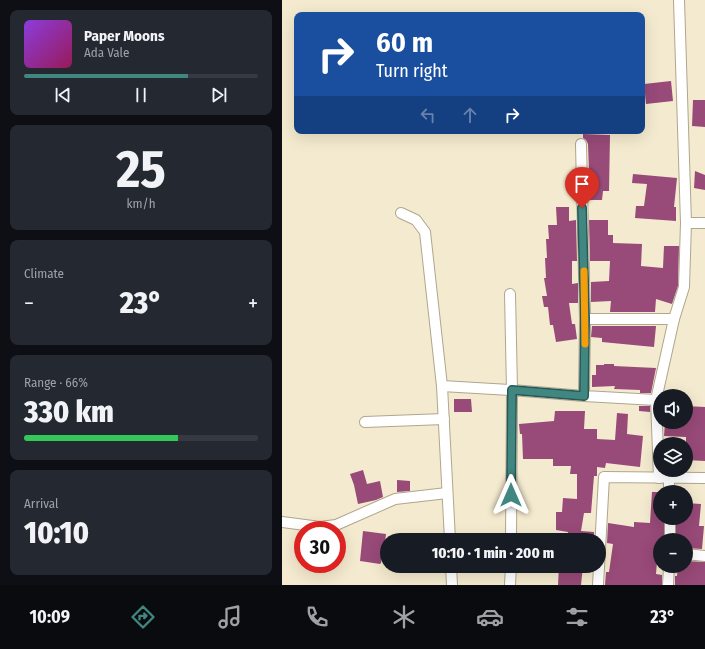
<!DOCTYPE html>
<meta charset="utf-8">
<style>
:root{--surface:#171b24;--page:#242831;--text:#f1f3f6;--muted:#9ea1a6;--line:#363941;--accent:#408782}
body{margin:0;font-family:"Fira Sans Condensed",sans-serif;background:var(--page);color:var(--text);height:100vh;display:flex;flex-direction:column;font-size:15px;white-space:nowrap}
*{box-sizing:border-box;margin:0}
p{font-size:13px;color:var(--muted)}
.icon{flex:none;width:22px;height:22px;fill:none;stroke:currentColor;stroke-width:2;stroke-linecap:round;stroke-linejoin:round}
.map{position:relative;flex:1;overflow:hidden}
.drawer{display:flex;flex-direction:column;gap:10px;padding:10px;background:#0d0f14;width:282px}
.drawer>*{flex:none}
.hud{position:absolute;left:12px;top:12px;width:351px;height:122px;border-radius:8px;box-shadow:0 4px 16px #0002;background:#1a4fa0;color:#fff;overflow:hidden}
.fabs{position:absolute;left:371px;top:389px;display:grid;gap:8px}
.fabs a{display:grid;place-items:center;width:40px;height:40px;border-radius:50%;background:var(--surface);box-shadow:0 4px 16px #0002;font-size:20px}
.speed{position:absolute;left:12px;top:521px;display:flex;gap:8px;font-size:20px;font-weight:700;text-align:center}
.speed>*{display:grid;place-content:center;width:52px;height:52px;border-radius:50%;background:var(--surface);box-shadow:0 4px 16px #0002;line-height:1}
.speed .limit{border:6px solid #d22;background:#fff;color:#111}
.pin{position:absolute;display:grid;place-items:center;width:34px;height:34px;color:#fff;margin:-41px -17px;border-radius:50% 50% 50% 0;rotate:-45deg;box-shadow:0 0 4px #0007}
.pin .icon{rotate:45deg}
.me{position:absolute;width:44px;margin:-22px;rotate:0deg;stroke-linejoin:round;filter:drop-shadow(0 0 3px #0008)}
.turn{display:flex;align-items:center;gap:14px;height:84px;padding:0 16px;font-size:18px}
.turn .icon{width:52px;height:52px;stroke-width:2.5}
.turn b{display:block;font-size:28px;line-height:34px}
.lanes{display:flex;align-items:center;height:38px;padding:0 16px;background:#0003;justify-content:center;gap:20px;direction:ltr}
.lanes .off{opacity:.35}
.big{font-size:30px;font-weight:800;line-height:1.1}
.drawer .widget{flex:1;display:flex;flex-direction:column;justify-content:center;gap:6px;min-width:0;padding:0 14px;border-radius:8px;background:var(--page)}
.drawer .dial{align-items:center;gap:0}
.dial b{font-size:52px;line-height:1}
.song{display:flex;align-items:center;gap:12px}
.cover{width:48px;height:48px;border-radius:6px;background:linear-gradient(135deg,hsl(270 70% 55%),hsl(330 70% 35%))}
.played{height:4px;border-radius:2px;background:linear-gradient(90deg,var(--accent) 70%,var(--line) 70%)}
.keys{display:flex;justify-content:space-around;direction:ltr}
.heat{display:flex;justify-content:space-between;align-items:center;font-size:22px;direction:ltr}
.charge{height:6px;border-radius:3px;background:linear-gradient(90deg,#34c759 66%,var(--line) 0)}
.trip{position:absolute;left:98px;top:533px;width:226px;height:40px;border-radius:20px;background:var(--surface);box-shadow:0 4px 16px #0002;font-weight:800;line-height:40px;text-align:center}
.tabs{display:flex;height:64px;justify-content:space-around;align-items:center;background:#090b0e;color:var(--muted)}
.tabs .icon{width:28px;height:28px}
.tabs .selected{color:var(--accent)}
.tabs b{font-size:18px;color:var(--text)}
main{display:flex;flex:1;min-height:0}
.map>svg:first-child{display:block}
</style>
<main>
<section class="drawer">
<div class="widget">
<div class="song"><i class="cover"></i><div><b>Paper Moons</b><p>Ada Vale</p></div></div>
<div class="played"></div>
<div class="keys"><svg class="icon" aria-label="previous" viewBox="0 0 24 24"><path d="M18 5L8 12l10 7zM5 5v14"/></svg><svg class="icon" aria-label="pause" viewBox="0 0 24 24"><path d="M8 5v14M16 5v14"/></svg><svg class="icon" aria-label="next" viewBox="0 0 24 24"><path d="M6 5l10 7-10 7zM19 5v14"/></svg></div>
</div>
<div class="widget dial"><b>25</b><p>km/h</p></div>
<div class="widget"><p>Climate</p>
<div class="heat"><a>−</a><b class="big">23°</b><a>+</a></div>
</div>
<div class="widget"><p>Range · 66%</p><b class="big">330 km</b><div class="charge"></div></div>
<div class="widget"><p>Arrival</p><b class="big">10:10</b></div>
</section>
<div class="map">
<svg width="423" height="585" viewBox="0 0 423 585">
<rect width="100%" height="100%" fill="#f4eacf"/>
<!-- building -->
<g fill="#984a78">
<polygon points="389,81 391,101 364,104 362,84"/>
<polygon points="411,100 423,100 423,127 410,126"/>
<polygon points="301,134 328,135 327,191 321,191 320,200 308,200 306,144 304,140 301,138"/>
<polygon points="413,171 423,175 423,190 412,188"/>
<polygon points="351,174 395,178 392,207 394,207 394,221 353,218 354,206 362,206 365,184 350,183"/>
<polygon points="274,207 287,207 287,221 294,220 295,261 290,261 290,284 296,283 296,303 287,303 290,324 293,324 295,339 274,342 271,325 268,325 266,307 262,307 260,296 265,296 262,278 264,278 263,258 265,258 264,239 267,239 266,225 275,225"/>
<polygon points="307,220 326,220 326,235 331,235 331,243 360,244 359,266 381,268 382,246 397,246 396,286 390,304 374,299 373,312 328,312 329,301 309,302 309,282 327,281 328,261 308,261"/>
<polygon points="310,326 374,326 372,347 320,342 320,338 309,337"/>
<polygon points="322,364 332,364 332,366 374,368 369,393 358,393 358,390 332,389 333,386 310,387 310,375 314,375 314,365 322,365"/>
<polygon points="172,399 189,399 190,412 172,412"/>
<polygon points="357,406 368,406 368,412 357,411"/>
<polygon points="404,406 423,407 423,461 404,460 404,437 382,436 383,422 404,422"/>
<polygon points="273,411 303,411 302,429 315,429 315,439 333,440 335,413 346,414 345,434 361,436 358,467 324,463 323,468 315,467 315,476 312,476 309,513 302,513 299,531 312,532 312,540 285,540 286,532 274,530 274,512 280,512 281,498 295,499 295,474 288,474 289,466 271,466 271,459 241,459 240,434 238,434 237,424 272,421"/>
<polygon points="81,470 85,484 98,481 101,497 94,500 76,504 72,485 68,474"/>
<polygon points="115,480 128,481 128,491 115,492"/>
<polygon points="370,492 378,492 378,518 382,518 382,540 378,540 378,549 376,549 374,574 380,575 380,585 323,585 324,572 327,572 331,544 325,543 326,523 352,527 352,522 368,523"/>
<polygon points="404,503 419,504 417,526 422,526 420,549 404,548 404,540 394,540 394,518 404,518"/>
<polygon points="81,531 104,534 103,543 101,543 99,563 98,564 78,561"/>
<polygon points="404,561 423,562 423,585 393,585 393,576 395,576 396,566 404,566"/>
<polygon points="277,566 301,566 299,585 276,585"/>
</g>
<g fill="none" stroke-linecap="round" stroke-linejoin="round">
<defs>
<g id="street">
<polyline points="299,144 303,319 302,396 374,400"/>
<polyline points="119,213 134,220 143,232 160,386 168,540"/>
<polyline points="404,223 423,223"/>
<polyline points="303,319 392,319"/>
<polyline points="160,386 230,390 228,294"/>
<polyline points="83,422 162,419"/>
<polyline points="387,476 387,492"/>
<polyline points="377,478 374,400 392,319 402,287 404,223 397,0"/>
<polyline points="388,518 388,540"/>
<polyline points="0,522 38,527 54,525 113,499 165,493"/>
<polyline points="229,540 230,390 302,396"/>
<polyline points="404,554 423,556"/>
<polyline points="169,566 170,585"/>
<polyline points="228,585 229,566"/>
<polyline points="316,585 322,477 423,478"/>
<polyline points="386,585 387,566"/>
</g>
</defs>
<!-- street casing -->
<use href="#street" stroke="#b0a68d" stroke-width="12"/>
<!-- street -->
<use href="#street" stroke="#fff" stroke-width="10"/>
</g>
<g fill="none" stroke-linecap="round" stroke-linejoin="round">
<defs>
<polyline id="route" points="229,495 230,390 302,396 303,319 300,208"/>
</defs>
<!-- route casing -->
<use href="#route" stroke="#2a5854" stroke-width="10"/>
<!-- route -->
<use href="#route" stroke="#408782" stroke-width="7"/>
<!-- slow -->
<polyline stroke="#f59e0b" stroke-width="7" points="302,271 303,344"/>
</g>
</svg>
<div class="fabs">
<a><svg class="icon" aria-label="sound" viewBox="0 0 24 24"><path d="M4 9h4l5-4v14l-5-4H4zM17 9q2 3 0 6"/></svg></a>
<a><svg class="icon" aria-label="layers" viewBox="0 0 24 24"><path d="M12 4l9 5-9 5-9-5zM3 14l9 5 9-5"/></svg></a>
<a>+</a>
<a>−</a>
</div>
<div class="speed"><div class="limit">30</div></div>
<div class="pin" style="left:300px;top:208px;background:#d93025"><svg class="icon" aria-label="arrive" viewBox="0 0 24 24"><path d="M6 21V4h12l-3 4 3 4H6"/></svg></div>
<svg class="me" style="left:229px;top:495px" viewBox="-20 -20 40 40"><path d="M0-17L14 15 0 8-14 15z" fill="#408782" stroke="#fff" stroke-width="4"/></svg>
<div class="trip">10:10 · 1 min · 200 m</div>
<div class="hud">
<div class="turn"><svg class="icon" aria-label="right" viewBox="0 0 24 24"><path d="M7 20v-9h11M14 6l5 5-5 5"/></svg><div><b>60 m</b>Turn right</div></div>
<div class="lanes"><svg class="icon off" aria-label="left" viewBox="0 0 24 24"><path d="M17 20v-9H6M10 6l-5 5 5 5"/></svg><svg class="icon off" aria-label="ahead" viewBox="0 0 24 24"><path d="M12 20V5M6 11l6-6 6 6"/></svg><svg class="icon" aria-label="right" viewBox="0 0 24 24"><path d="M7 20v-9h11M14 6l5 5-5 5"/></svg></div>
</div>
</div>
</main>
<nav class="tabs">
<b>10:09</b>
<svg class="icon selected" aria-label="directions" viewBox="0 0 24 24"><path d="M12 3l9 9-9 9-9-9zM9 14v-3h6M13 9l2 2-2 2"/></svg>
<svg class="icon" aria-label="music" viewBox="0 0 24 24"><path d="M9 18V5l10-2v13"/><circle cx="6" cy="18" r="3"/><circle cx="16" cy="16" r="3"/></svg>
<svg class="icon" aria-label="phone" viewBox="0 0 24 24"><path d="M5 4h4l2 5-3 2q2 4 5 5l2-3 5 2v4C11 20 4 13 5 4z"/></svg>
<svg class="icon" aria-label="climate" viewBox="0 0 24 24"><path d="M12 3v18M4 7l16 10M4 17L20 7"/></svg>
<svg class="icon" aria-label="car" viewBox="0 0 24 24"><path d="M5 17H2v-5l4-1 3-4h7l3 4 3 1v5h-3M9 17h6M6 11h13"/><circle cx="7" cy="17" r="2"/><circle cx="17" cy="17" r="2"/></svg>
<svg class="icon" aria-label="filters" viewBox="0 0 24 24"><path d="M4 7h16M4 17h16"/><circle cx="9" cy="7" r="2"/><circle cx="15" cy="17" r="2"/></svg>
<b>23°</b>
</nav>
